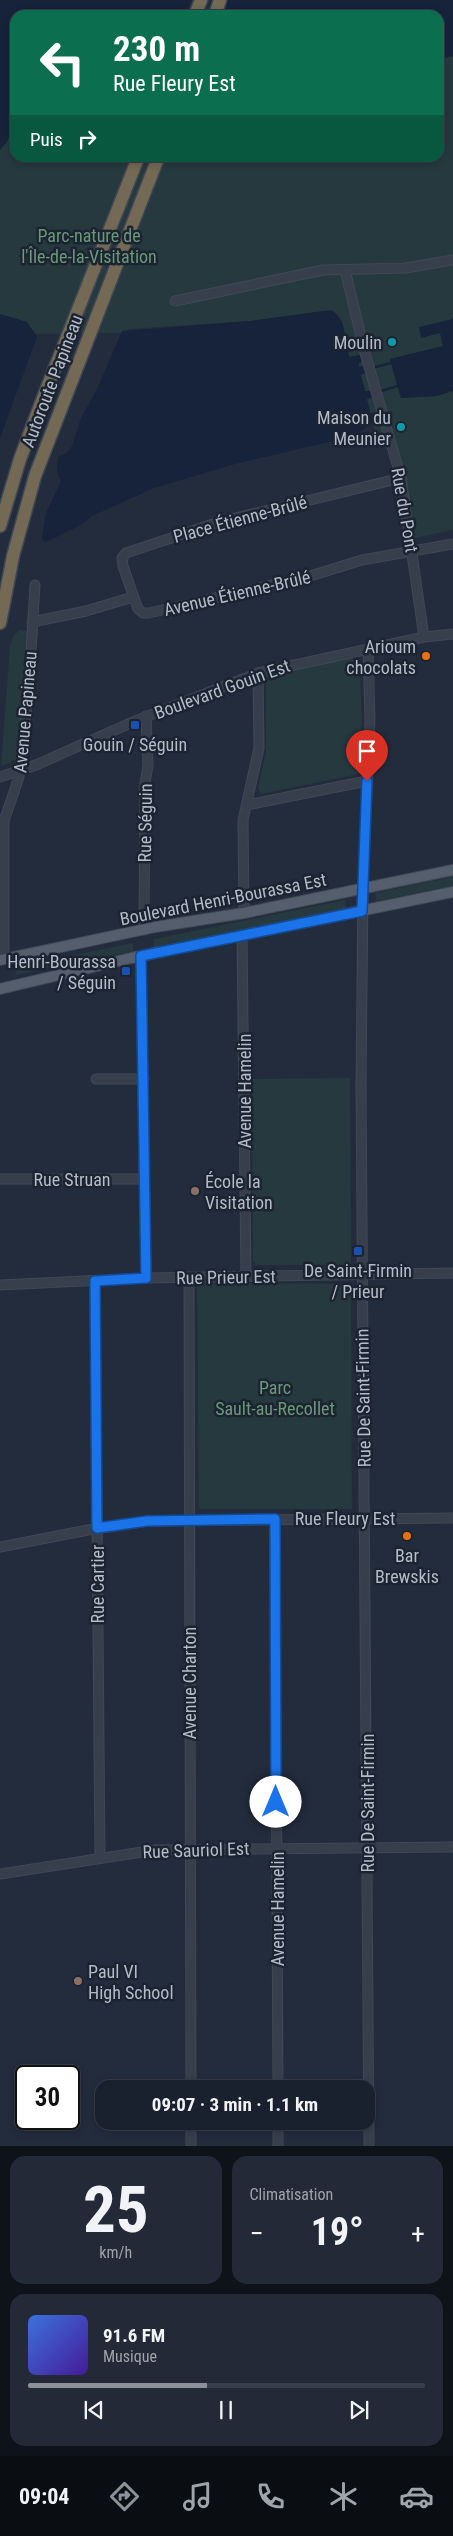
<!DOCTYPE html>
<html lang="fr">
<meta charset="utf-8">
<style>
:root{--surface:#1a212e;--page:#232936;--text:#f1f3f6;--muted:#9fa3aa;--line:#383e4a;--accent:#8c9099}
body{margin:0;font-family:"Roboto Condensed",sans-serif;background:var(--page);color:var(--text);height:100vh;display:flex;flex-direction:column;font-size:19px;white-space:nowrap}
*{box-sizing:border-box;margin:0}
p{font-size:16px;color:var(--muted)}
.icon{flex:none;width:28px;height:28px;fill:none;stroke:currentColor;stroke-width:2;stroke-linecap:round;stroke-linejoin:round}
.map{position:relative;height:2146px;overflow:hidden}
.panel{display:flex;flex-direction:column;gap:10px;padding:10px;background:#0e1219;flex:1}
.panel>*{flex:none}
.hud{position:absolute;left:10px;top:10px;width:434px;height:152px;border-radius:15px;box-shadow:0 2px 8px #0003,0 0 0 1px var(--line);background:#0b6e4f;color:#fff;overflow:hidden}
.speed{position:absolute;left:15px;top:2065px;display:flex;gap:10px;font-size:25px;font-weight:700;text-align:center}
.speed>*{display:grid;place-content:center;width:65px;height:65px;border-radius:50%;background:var(--surface);box-shadow:0 2px 8px #0003,0 0 0 1px var(--line);line-height:1}
.speed .limit{border:2px solid #111;border-radius:8px;background:#fff;color:#111}
.pin{position:absolute;display:grid;place-items:center;width:42px;height:42px;color:#fff;margin:-51px -21px;border-radius:50% 50% 50% 0;rotate:-45deg;box-shadow:0 0 5px #0007}
.pin .icon{rotate:45deg}
.me{position:absolute;width:55px;margin:-28px;rotate:0deg;stroke-linejoin:round;filter:drop-shadow(0 0 4px #0008)}
.turn{display:flex;align-items:center;gap:18px;height:105px;padding:0 20px;font-size:22px}
.turn .icon{width:65px;height:65px;stroke-width:2.5}
.turn b{display:block;font-size:35px;line-height:42px}
.then{display:flex;align-items:center;height:48px;padding:0 20px;background:#0003;gap:10px;font-size:19px}
.big{font-size:38px;font-weight:700;line-height:1.1}
.panel .tile{flex:1;display:flex;flex-direction:column;justify-content:center;gap:8px;min-width:0;padding:0 18px;border-radius:15px;background:var(--page)}
.panel .dial{align-items:center;gap:0}
.dial b{font-size:65px;line-height:1}
.song{display:flex;align-items:center;gap:15px}
.cover{width:60px;height:60px;border-radius:8px;background:linear-gradient(135deg,hsl(220 70% 55%),hsl(260 70% 35%))}
.played{height:5px;border-radius:2px;background:linear-gradient(90deg,var(--accent) 45%,var(--line) 45%)}
.keys{display:flex;justify-content:space-around;direction:ltr}
.heat{display:flex;justify-content:space-between;align-items:center;font-size:28px;direction:ltr}
.panel .tiles{flex:1;display:grid;gap:10px;grid-template-columns:1fr 1fr}
.tile:last-child{grid-column:span 2}
.trip{position:absolute;left:95px;top:2080px;width:280px;height:50px;border-radius:15px;background:var(--surface);box-shadow:0 2px 8px #0003,0 0 0 1px var(--line);font-weight:700;line-height:50px;text-align:center}
.menu{display:flex;height:80px;justify-content:space-around;align-items:center;background:#0a0d12;color:var(--muted)}
.menu .icon{width:35px;height:35px}
.menu .on{color:var(--accent)}
.menu b{font-size:22px;color:var(--text)}
.map>svg:first-child{display:block}
</style>
<div class="map">
<svg width="453" height="2146" viewBox="0 0 453 2146">
<rect width="100%" height="100%" fill="#232c3d"/>
<!-- green -->
<g fill="#25393e">
<polygon points="453,56 453,319 441,323 440,333 444,346 390,360 401,398 436,396 453,391 453,530 415,538 408,491 397,446 385,449 379,431 375,432 372,420 378,418 370,414 367,399 372,397 370,391 365,391 361,375 365,373 363,366 359,367 360,355 350,357 348,352 358,349 356,341 347,344 342,321 331,310 251,321 130,329 119,333 36,334 26,322 0,314 0,150 14,121 15,158 439,158 439,59"/>
<polygon points="20,630 27,631 23,691 16,758 9,763 1,766 10,646 13,636"/>
<polygon points="350,658 356,661 360,667 362,725 358,774 260,794 258,787 266,753 266,678"/>
<polygon points="453,877 453,886 376,901 375,893"/>
<polygon points="345,900 346,908 154,947 154,939"/>
<polygon points="133,943 133,951 16,975 15,967"/>
<polygon points="350,1078 351,1263 349,1265 256,1265 253,1261 252,1079"/>
<polygon points="199,1283 351,1284 352,1509 199,1509 197,1286"/>
</g>
<!-- water -->
<g fill="#17233a">
<polygon points="0,0 453,0 453,56 439,59 439,15 15,15 15,121 7,142 0,150"/>
<path d="M331 310C343 316 344 331 347 343L356 341 358 350 348 352 349 357 360 355 362 362 358 363 359 367 363 366 365 373 361 375 365 391H370L372 397 367 399 370 413 377 412 378 418 372 420V423L354 436 235 464 154 488 92 516 79 526 46 542 43 541 42 537 46 513 61 481 57 472 58 457 67 453 72 446 81 418 97 389 122 331 251 321Z"/>
<polygon points="0,314 27,322 37,337 0,438"/>
<polygon points="453,319 453,391 436,396 401,398 390,359 443,346 440,333 421,338 419,327"/>
</g>
<!-- pier -->
<polygon fill="#232c3d" points="192,0 228,0 223,15 186,15"/>
<g fill="none" stroke-linecap="round" stroke-linejoin="round">
<!-- stream -->
<g stroke="#17233a" stroke-width="2.5">
<polyline points="364,370 391,363"/>
<polyline points="371,394 398,386"/>
</g>
<defs>
<g id="minor">
<polyline points="345,270 365,353 401,478 424,637"/>
<polyline points="175,301 323,270 406,268 453,260"/>
<polyline points="401,478 219,522 126,553 122,558 123,566 138,609 143,613 149,613 307,577 362,560 453,544"/>
<polyline points="32,622 86,611 133,597"/>
<polyline points="368,649 370,720 363,889 361,1085 369,2146"/>
<polyline points="0,777 36,765 135,721 258,673 424,637 453,634"/>
<polyline points="247,805 367,781"/>
<polyline points="244,913 243,820 259,748 258,673"/>
<polyline points="144,930 145,784 148,765 146,716"/>
<polyline points="242,935 246,1277"/>
<polyline points="0,954 4,950 4,821 19,777 29,684 35,585"/>
<polyline points="141,956 146,1278"/>
<polyline points="96,1079 144,1079"/>
<polyline points="0,1179 144,1179"/>
<polyline points="189,1277 191,2089"/>
<polyline points="95,1281 100,1858"/>
<polyline points="0,1285 146,1278 453,1273"/>
<polyline points="275,1519 278,2089"/>
<polyline points="0,1547 88,1530 147,1521 453,1518"/>
<polyline points="0,1874 155,1850 453,1847"/>
<polyline points="191,2121 191,2146"/>
<polyline points="278,2121 278,2146"/>
</g>
<g id="major">
<polyline points="0,960 155,927 244,913 453,870"/>
<polyline points="0,989 131,958 453,892"/>
</g>
<g id="highway">
<polyline points="195,15 201,0"/>
<polyline points="215,15 220,0"/>
<polyline points="0,526 20,459 45,393 138,158"/>
<polyline points="0,623 13,556 35,476 158,158"/>
</g>
</defs>
<!-- minor casing -->
<use href="#minor" stroke="#404856" stroke-width="11"/>
<!-- major casing -->
<use href="#major" stroke="#404856" stroke-width="12"/>
<!-- highway casing -->
<use href="#highway" stroke="#3f4755" stroke-width="15"/>
<!-- minor -->
<use href="#minor" stroke="#373f4d" stroke-width="9"/>
<!-- major -->
<use href="#major" stroke="#555e6d" stroke-width="10"/>
<!-- highway -->
<use href="#highway" stroke="#736954" stroke-width="12"/>
</g>
<g fill="none" stroke-linecap="round" stroke-linejoin="round">
<defs>
<polyline id="route" points="276,1802 275,1519 147,1521 97,1528 95,1281 146,1278 141,956 362,911 367,781"/>
</defs>
<!-- route casing -->
<use href="#route" stroke="#114b97" stroke-width="12"/>
<!-- route -->
<use href="#route" stroke="#1a73e8" stroke-width="9"/>
</g>
<!-- markers -->
<g fill="#0f9aa8" stroke="#1c2432" stroke-width="2">
<circle cx="392" cy="342" r="5"/>
<circle cx="401" cy="427" r="5"/>
</g>
<g fill="#e8710a" stroke="#1c2432" stroke-width="2">
<circle cx="426" cy="656" r="5"/>
<circle cx="407" cy="1536" r="5"/>
</g>
<g fill="#1a4fb4" stroke="#1c2432" stroke-width="2">
<rect x="130" y="720" width="10" height="10" rx="2.5"/>
<rect x="121" y="966" width="10" height="10" rx="2.5"/>
<rect x="353" y="1246" width="10" height="10" rx="2.5"/>
</g>
<g fill="#8d6e63" stroke="#1c2432" stroke-width="2">
<circle cx="195" cy="1191" r="5"/>
<circle cx="78" cy="1981" r="5"/>
</g>
<g text-anchor="middle" dominant-baseline="central" stroke-width="5" stroke-linejoin="round" paint-order="stroke">
<!-- park labels -->
<g font-size="18" fill="#6a9978" stroke="#1c2432">
<text x="89" y="235">Parc-nature de<tspan x="89" dy="21">l'Île-de-la-Visitation</tspan></text>
<text x="275" y="1387">Parc<tspan x="275" dy="21">Sault-au-Recollet</tspan></text>
</g>
<!-- poi labels -->
<g font-size="18" fill="#b3bac8" stroke="#1c2432" text-anchor="end">
<text x="382" y="342">Moulin</text>
<text x="391" y="417">Maison du<tspan x="391" dy="21">Meunier</tspan></text>
<text x="416" y="646">Arioum<tspan x="416" dy="21">chocolats</tspan></text>
<text x="135" y="744" text-anchor="middle">Gouin / Séguin</text>
<text x="116" y="961">Henri-Bourassa<tspan x="116" dy="21">/ Séguin</tspan></text>
<text x="205" y="1181" text-anchor="start">École la<tspan x="205" dy="21">Visitation</tspan></text>
<text x="358" y="1270" text-anchor="middle">De Saint-Firmin<tspan x="358" dy="21">/ Prieur</tspan></text>
<text x="407" y="1555" text-anchor="middle">Bar<tspan x="407" dy="21">Brewskis</tspan></text>
<text x="88" y="1971" text-anchor="start">Paul VI<tspan x="88" dy="21">High School</tspan></text>
</g>
<!-- street labels -->
<g font-size="18" fill="#b3bac8" stroke="#1c2432">
<text transform="translate(52 381) rotate(-69)">Autoroute Papineau</text>
<text transform="translate(405 510) rotate(80)">Rue du Pont</text>
<text transform="translate(240 519) rotate(-15)">Place Étienne-Brûlé</text>
<text transform="translate(237 593) rotate(-13)">Avenue Étienne-Brûlé</text>
<text transform="translate(222 689) rotate(-20)">Boulevard Gouin Est</text>
<text transform="translate(25 712) rotate(-85)">Avenue Papineau</text>
<text transform="translate(145 823) rotate(-89)">Rue Séguin</text>
<text transform="translate(223 899) rotate(-11)">Boulevard Henri-Bourassa Est</text>
<text transform="translate(244 1091) rotate(-90)">Avenue Hamelin</text>
<text x="72" y="1179">Rue Struan</text>
<text transform="translate(226 1277) rotate(-1)">Rue Prieur Est</text>
<text transform="translate(363 1398) rotate(-91)">Rue De Saint-Firmin</text>
<text x="345" y="1518">Rue Fleury Est</text>
<text transform="translate(97 1584) rotate(-90)">Rue Cartier</text>
<text transform="translate(189 1683) rotate(-90)">Avenue Charton</text>
<text transform="translate(367 1803) rotate(-90)">Rue De Saint-Firmin</text>
<text transform="translate(196 1850) rotate(-2)">Rue Sauriol Est</text>
<text transform="translate(277 1909) rotate(-90)">Avenue Hamelin</text>
</g>
</g>
</svg>
<div class="speed"><div class="limit">30</div></div>
<div class="pin" style="left:367px;top:781px;background:#d93025"><svg class="icon" aria-label="arrive" viewBox="0 0 24 24"><path d="M6 21V4h12l-3 4 3 4H6"/></svg></div>
<svg class="me" style="left:276px;top:1802px" viewBox="-20 -20 40 40"><circle r="19" fill="#fff"/><path d="M0-13L10 11 0 6-10 11z" fill="#1a73e8"/></svg>
<div class="trip">09:07 · 3 min · 1.1 km</div>
<div class="hud">
<div class="turn"><svg class="icon" aria-label="left" viewBox="0 0 24 24"><path d="M17 20v-9H6M10 6l-5 5 5 5"/></svg><div><b>230 m</b>Rue Fleury Est</div></div>
<div class="then">Puis<svg class="icon" aria-label="right" viewBox="0 0 24 24"><path d="M7 20v-9h11M14 6l5 5-5 5"/></svg></div>
</div>
</div>
<section class="panel">
<div class="tiles">
<div class="tile dial"><b>25</b><p>km/h</p></div>
<div class="tile"><p>Climatisation</p>
<div class="heat"><a>−</a><b class="big">19°</b><a>+</a></div>
</div>
<div class="tile">
<div class="song"><i class="cover"></i><div><b>91.6 FM</b><p>Musique</p></div></div>
<div class="played"></div>
<div class="keys"><svg class="icon" aria-label="previous" viewBox="0 0 24 24"><path d="M18 5L8 12l10 7zM5 5v14"/></svg><svg class="icon" aria-label="pause" viewBox="0 0 24 24"><path d="M8 5v14M16 5v14"/></svg><svg class="icon" aria-label="next" viewBox="0 0 24 24"><path d="M6 5l10 7-10 7zM19 5v14"/></svg></div>
</div>
</div>
</section>
<nav class="menu">
<b>09:04</b>
<svg class="icon on" aria-label="directions" viewBox="0 0 24 24"><path d="M12 3l9 9-9 9-9-9zM9 14v-3h6M13 9l2 2-2 2"/></svg>
<svg class="icon" aria-label="music" viewBox="0 0 24 24"><path d="M9 18V5l10-2v13"/><circle cx="6" cy="18" r="3"/><circle cx="16" cy="16" r="3"/></svg>
<svg class="icon" aria-label="phone" viewBox="0 0 24 24"><path d="M5 4h4l2 5-3 2q2 4 5 5l2-3 5 2v4C11 20 4 13 5 4z"/></svg>
<svg class="icon" aria-label="climate" viewBox="0 0 24 24"><path d="M12 3v18M4 7l16 10M4 17L20 7"/></svg>
<svg class="icon" aria-label="car" viewBox="0 0 24 24"><path d="M5 17H2v-5l4-1 3-4h7l3 4 3 1v5h-3M9 17h6M6 11h13"/><circle cx="7" cy="17" r="2"/><circle cx="17" cy="17" r="2"/></svg>
</nav>
